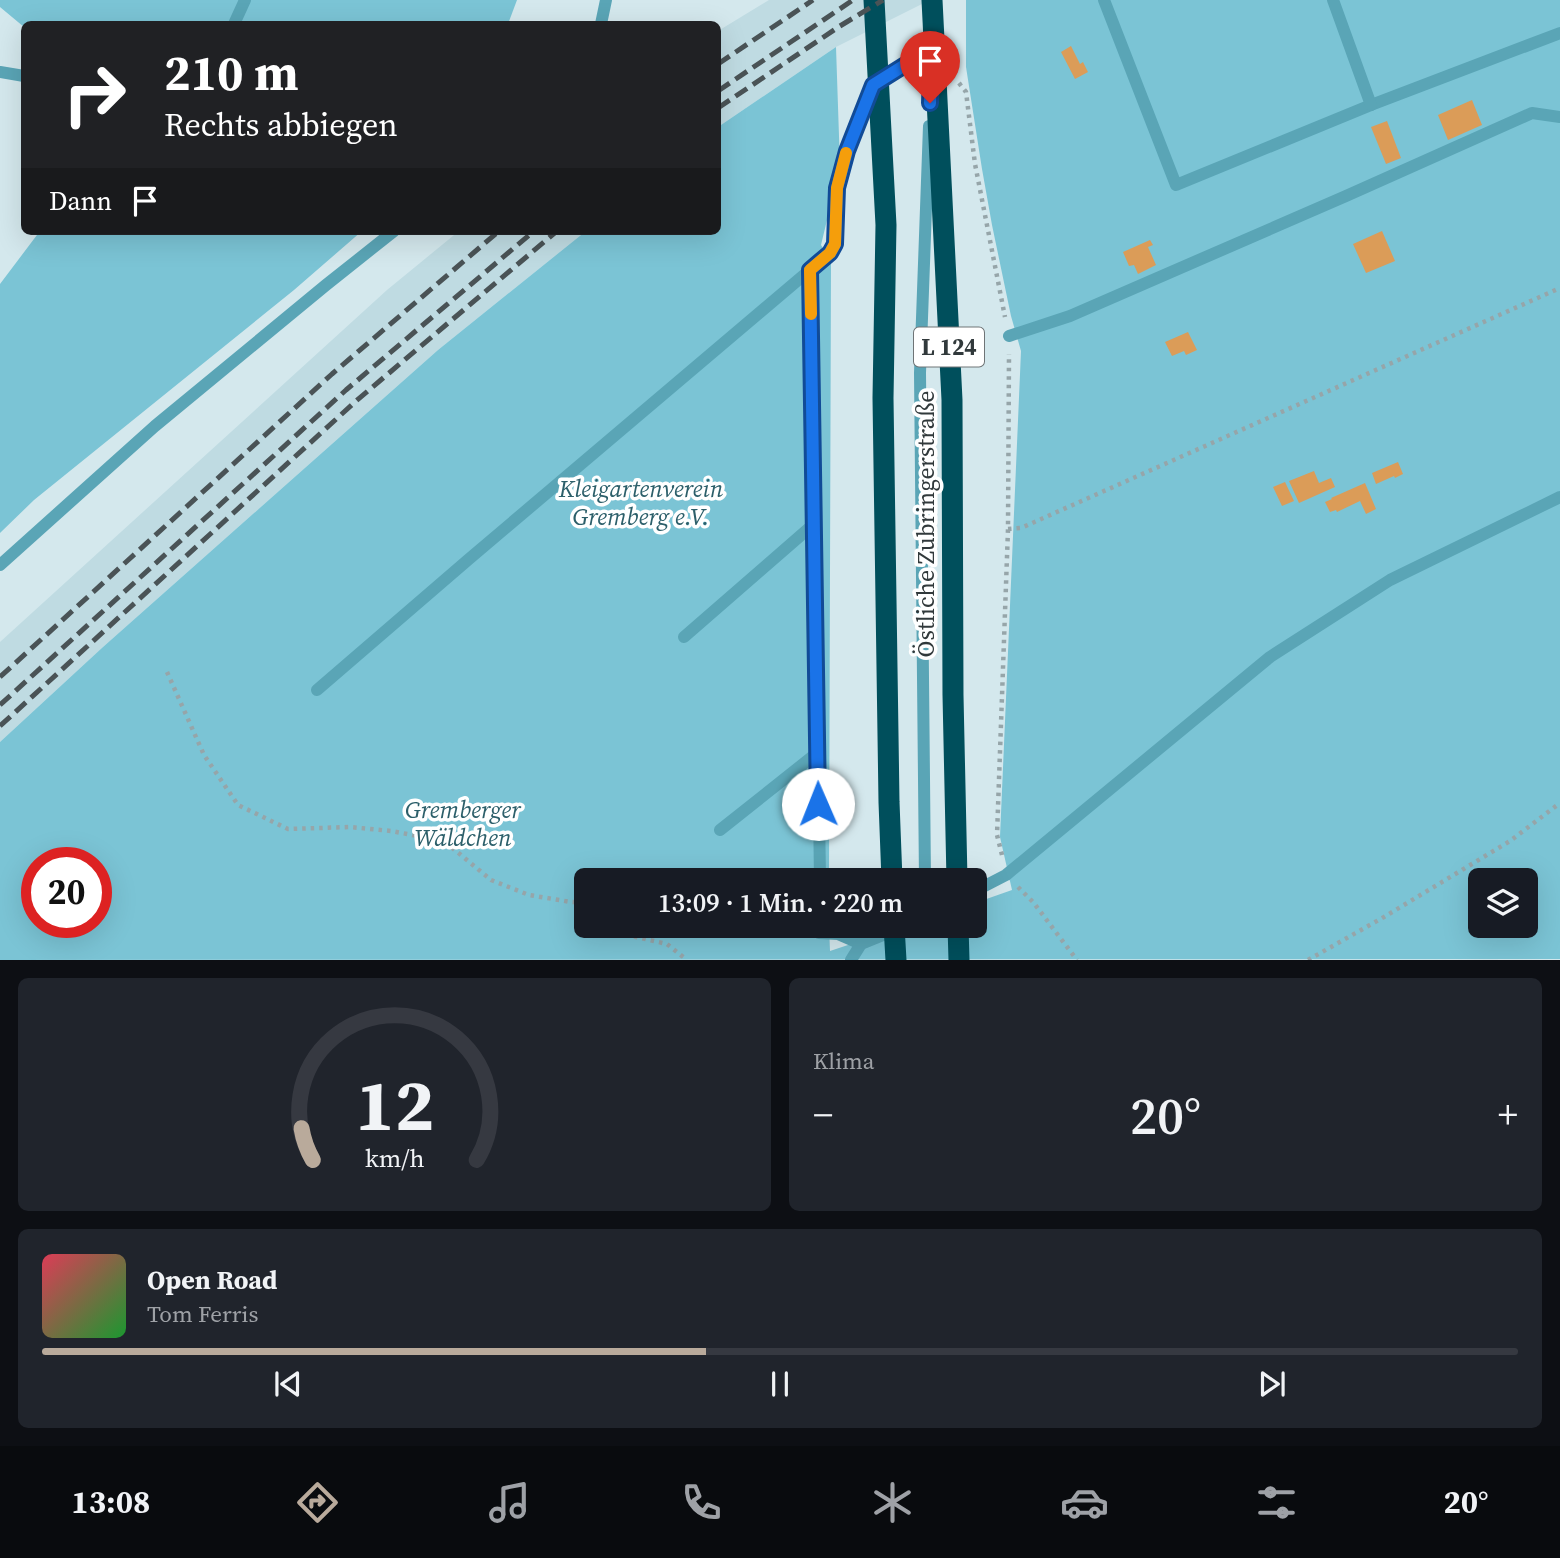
<!DOCTYPE html>
<html lang="de">
<meta charset="utf-8">
<style>
:root{--surface:#171b24;--page:#20242c;--text:#f1f3f6;--muted:#9ea1a6;--line:#363941;--accent:#b9aa9b}
body{margin:0;font-family:"Source Serif 4",serif;background:var(--page);color:var(--text);height:100vh;display:flex;flex-direction:column;font-size:26px;white-space:nowrap}
*{box-sizing:border-box;margin:0}
p{font-size:23px;color:var(--muted)}
.icon{flex:none;width:38px;height:38px;fill:none;stroke:currentColor;stroke-width:2;stroke-linecap:round;stroke-linejoin:round}
.map{position:relative;height:960px;overflow:hidden}
.sheet{display:flex;flex-direction:column;gap:18px;padding:18px;background:#0d0f14;flex:1}
.sheet>*{flex:none}
.guide{position:absolute;left:21px;top:21px;width:700px;height:214px;border-radius:10px;box-shadow:0 7px 28px #0002;background:#202124;color:#fff;overflow:hidden}
.tools{position:absolute;left:1468px;top:868px;display:grid;gap:14px}
.tools a{display:grid;place-items:center;width:70px;height:70px;border-radius:10px;background:var(--surface);box-shadow:0 7px 28px #0002;font-size:35px}
.speed{position:absolute;left:21px;top:847px;display:flex;gap:14px;font-size:35px;font-weight:700;text-align:center}
.speed>*{display:grid;place-content:center;width:91px;height:91px;border-radius:50%;background:var(--surface);box-shadow:0 7px 28px #0002;line-height:1}
.speed .limit{border:10px solid #d22;background:#fff;color:#111}
.pin{position:absolute;display:grid;place-items:center;width:60px;height:60px;color:#fff;margin:-72px -30px;border-radius:50% 50% 50% 0;rotate:-45deg;box-shadow:0 0 7px #0007}
.pin .icon{rotate:45deg}
.me{position:absolute;width:77px;margin:-38px;rotate:359deg;stroke-linejoin:round;filter:drop-shadow(0 0 5px #0008)}
.turn{display:flex;align-items:center;gap:24px;height:147px;padding:0 28px;font-size:32px}
.turn .icon{width:91px;height:91px;stroke-width:2.5}
.turn b{display:block;font-size:49px;line-height:60px}
.then{display:flex;align-items:center;height:66px;padding:0 28px;background:#0003;gap:14px;font-size:26px}
.big{font-size:52px;font-weight:600;line-height:1.1}
.sheet .card{flex:1;display:flex;flex-direction:column;justify-content:center;gap:10px;min-width:0;padding:0 24px;border-radius:10px;background:var(--page)}
.sheet .dial{align-items:center;gap:0}
.dial svg{height:182px;overflow:visible;fill:none;stroke:var(--line);stroke-width:7;stroke-linecap:round;text-anchor:middle}
.dial text{fill:var(--text);stroke:none}
.song{display:flex;align-items:center;gap:21px}
.cover{width:84px;height:84px;border-radius:10px;background:linear-gradient(135deg,hsl(350 70% 55%),hsl(130 70% 35%))}
.played{height:7px;border-radius:4px;background:linear-gradient(90deg,var(--accent) 45%,var(--line) 45%)}
.keys{display:flex;justify-content:space-around;direction:ltr}
.heat{display:flex;justify-content:space-between;align-items:center;font-size:38px;direction:ltr}
.sheet .tiles{flex:1;display:grid;gap:18px;grid-template-columns:1fr 1fr}
.card:last-child{grid-column:span 2}
.trip{position:absolute;left:574px;top:868px;width:413px;height:70px;border-radius:10px;background:var(--surface);box-shadow:0 7px 28px #0002;font-weight:600;line-height:70px;text-align:center}
.tabs{display:flex;height:112px;justify-content:space-around;align-items:center;background:#090b0e;color:var(--muted)}
.tabs .icon{width:49px;height:49px}
.tabs .current{color:var(--accent)}
.tabs b{font-size:32px;color:var(--text)}
.map>svg:first-child{display:block}
</style>
<div class="map">
<svg width="1560" height="960" viewBox="0 0 1560 960">
<rect width="100%" height="100%" fill="#d4e8ed"/>
<!-- built -->
<g fill="#bfdbe2">
<polygon points="769,0 930,0 836,47 718,127 718,31"/>
<polygon points="459,231 586,231 438,350 103,647 0,742 0,642 387,290"/>
</g>
<!-- green -->
<g fill="#7bc4d5" fill-rule="evenodd">
<polygon points="0,0 517,0 508,24 24,24 24,27 0,7"/>
<path d="M966 0H1560V959L0 960V742L103 647 438 350 586 231H718V127L836 47 840 166 821 245 831 260 829 880H586V926H829L830 951 905 926H975V903L1012 890 1000 837 1021 351 1011 316 992 225 982 169 966 67ZM37 863H96V922H37ZM1480 880H1526V926H1480Z"/>
<polygon points="40,231 362,231 294,290 34,500 0,533 0,284"/>
</g>
<!-- building -->
<g fill="#db9c58">
<polygon points="1071,46 1080,64 1083,62 1088,72 1075,79 1061,52"/>
<polygon points="1472,100 1482,125 1448,140 1438,115"/>
<polygon points="1387,121 1401,158 1386,164 1371,127"/>
<polygon points="1382,231 1395,261 1366,273 1353,244"/>
<polygon points="1150,240 1153,245 1148,247 1156,265 1138,274 1134,265 1129,266 1123,252"/>
<polygon points="1188,332 1197,350 1186,355 1184,351 1172,356 1165,342"/>
<polygon points="1398,462 1403,474 1395,478 1394,476 1376,484 1372,473"/>
<polygon points="1314,471 1319,483 1331,478 1335,487 1299,503 1289,481"/>
<polygon points="1285,482 1294,501 1282,506 1273,487"/>
<polygon points="1365,483 1376,509 1366,514 1360,501 1337,512 1336,510 1330,512 1325,502 1332,499 1331,498"/>
</g>
<g fill="none" stroke-linecap="round" stroke-linejoin="round">
<!-- path -->
<g stroke="#96a5a9" stroke-width="4.5" stroke-dasharray="3.5 5" stroke-linecap="butt">
<polyline points="959,83 966,92 975,164 1005,317"/>
<polyline points="1008,529 1021,528 1560,288"/>
<polyline points="167,672 204,755 238,805 288,829 350,827 391,831 444,841 491,880 529,895 571,902 586,903"/>
<polyline points="1002,855 997,835 1008,529 1009,354"/>
<polyline points="1018,887 1033,902 1077,960"/>
<polyline points="621,926 632,936 667,944 687,960"/>
<polyline points="1308,960 1384,917 1510,841 1560,803"/>
</g>
<!-- service -->
<g stroke="#5aa5b6" stroke-width="12">
<polyline points="1104,0 1176,185 1371,105 1560,33"/>
<polyline points="1333,0 1371,105"/>
<polyline points="234,24 245,0"/>
<polyline points="601,24 606,0"/>
<polyline points="0,72 24,76"/>
<polyline points="1009,336 1070,316 1346,196 1532,113 1560,117"/>
<polyline points="815,523 820,880"/>
<polyline points="0,565 155,426 326,285 394,231"/>
<polyline points="684,637 815,523 810,270"/>
<polyline points="317,690 469,559 830,253 835,244 837,188 847,151 873,85 932,48"/>
<polyline points="720,830 817,753"/>
<polyline points="925,880 920,373 929,126"/>
<polyline points="975,891 1006,875 1270,657 1390,580 1560,497"/>
<polyline points="819,926 819,933 838,934 861,944"/>
<polyline points="851,960 861,944 898,929"/>
</g>
<!-- motorway -->
<g stroke="#004f5c" stroke-width="21">
<polyline points="874,0 886,225 883,398 889,802 892,880"/>
<polyline points="932,0 952,400 953,695 957,880"/>
<polyline points="894,926 896,960"/>
<polyline points="958,926 959,960"/>
</g>
<!-- rail -->
<g stroke="#4a5356" stroke-width="5" stroke-dasharray="14 7" stroke-linecap="butt">
<polyline points="718,64 813,0"/>
<polyline points="718,91 853,0"/>
<polyline points="718,108 840,26 883,0"/>
<polyline points="0,677 332,374 499,231"/>
<polyline points="0,705 346,390 534,231"/>
<polyline points="0,726 356,401 557,231"/>
</g>
</g>
<g fill="none" stroke-linecap="round" stroke-linejoin="round">
<defs>
<polyline id="route" points="818,804 810,270 830,253 835,244 837,188 847,151 873,85 932,48 930,103"/>
</defs>
<!-- route casing -->
<use href="#route" stroke="#114b97" stroke-width="18"/>
<!-- route -->
<use href="#route" stroke="#1a73e8" stroke-width="12"/>
<!-- slow -->
<polyline stroke="#f59e0b" stroke-width="12" points="811,314 810,270 830,253 835,244 837,188 846,153"/>
</g>
<g text-anchor="middle" dominant-baseline="central" stroke-width="7" stroke-linejoin="round" paint-order="stroke">
<!-- shield labels -->
<rect fill="#fff" stroke="#6f7476" stroke-width="2" x="914" y="327.5" width="70" height="39" rx="5"/>
<g font-size="23" font-weight="bold" fill="#31393b">
<text x="949" y="347">L 124</text>
</g>
<!-- park labels -->
<g font-size="24" font-style="italic" fill="#2c5f6a" stroke="#fff">
<text x="641" y="488">Kleigartenverein<tspan x="641" dy="28">Gremberg e.V.</tspan></text>
<text x="463" y="809">Gremberger<tspan x="463" dy="28">Wäldchen</tspan></text>
</g>
<!-- street labels -->
<g font-size="24" fill="#31393b" stroke="#fff">
<text transform="translate(925 524) rotate(-90)">Östliche Zubringerstraße</text>
</g>
</g>
</svg>
<div class="tools">
<a><svg class="icon" aria-label="layers" viewBox="0 0 24 24"><path d="M12 4l9 5-9 5-9-5zM3 14l9 5 9-5"/></svg></a>
</div>
<div class="speed"><div class="limit">20</div></div>
<div class="pin" style="left:930px;top:103px;background:#d93025"><svg class="icon" aria-label="arrive" viewBox="0 0 24 24"><path d="M6 21V4h12l-3 4 3 4H6"/></svg></div>
<svg class="me" style="left:818px;top:804px" viewBox="-20 -20 40 40"><circle r="19" fill="#fff"/><path d="M0-13L10 11 0 6-10 11z" fill="#1a73e8"/></svg>
<div class="trip">13:09 · 1 Min. · 220 m</div>
<div class="guide">
<div class="turn"><svg class="icon" aria-label="right" viewBox="0 0 24 24"><path d="M7 20v-9h11M14 6l5 5-5 5"/></svg><div><b>210 m</b>Rechts abbiegen</div></div>
<div class="then">Dann<svg class="icon" aria-label="arrive" viewBox="0 0 24 24"><path d="M6 21V4h12l-3 4 3 4H6"/></svg></div>
</div>
</div>
<section class="sheet">
<div class="tiles">
<div class="card dial"><svg viewBox="0 0 100 80">
<path d="M14 69A42 42 0 1 1 86 69"/>
<path d="M14 69A42 42 0 0 1 9 55" stroke="#b9aa9b"/>
<text x="50" y="56" font-size="32" font-weight="700">12</text>
<text x="50" y="72" font-size="11">km/h</text>
</svg></div>
<div class="card"><p>Klima</p>
<div class="heat"><a>−</a><b class="big">20°</b><a>+</a></div>
</div>
<div class="card">
<div class="song"><i class="cover"></i><div><b>Open Road</b><p>Tom Ferris</p></div></div>
<div class="played"></div>
<div class="keys"><svg class="icon" aria-label="previous" viewBox="0 0 24 24"><path d="M18 5L8 12l10 7zM5 5v14"/></svg><svg class="icon" aria-label="pause" viewBox="0 0 24 24"><path d="M8 5v14M16 5v14"/></svg><svg class="icon" aria-label="next" viewBox="0 0 24 24"><path d="M6 5l10 7-10 7zM19 5v14"/></svg></div>
</div>
</div>
</section>
<nav class="tabs">
<b>13:08</b>
<svg class="icon current" aria-label="directions" viewBox="0 0 24 24"><path d="M12 3l9 9-9 9-9-9zM9 14v-3h6M13 9l2 2-2 2"/></svg>
<svg class="icon" aria-label="music" viewBox="0 0 24 24"><path d="M9 18V5l10-2v13"/><circle cx="6" cy="18" r="3"/><circle cx="16" cy="16" r="3"/></svg>
<svg class="icon" aria-label="phone" viewBox="0 0 24 24"><path d="M5 4h4l2 5-3 2q2 4 5 5l2-3 5 2v4C11 20 4 13 5 4z"/></svg>
<svg class="icon" aria-label="climate" viewBox="0 0 24 24"><path d="M12 3v18M4 7l16 10M4 17L20 7"/></svg>
<svg class="icon" aria-label="car" viewBox="0 0 24 24"><path d="M5 17H2v-5l4-1 3-4h7l3 4 3 1v5h-3M9 17h6M6 11h13"/><circle cx="7" cy="17" r="2"/><circle cx="17" cy="17" r="2"/></svg>
<svg class="icon" aria-label="filters" viewBox="0 0 24 24"><path d="M4 7h16M4 17h16"/><circle cx="9" cy="7" r="2"/><circle cx="15" cy="17" r="2"/></svg>
<b>20°</b>
</nav>
